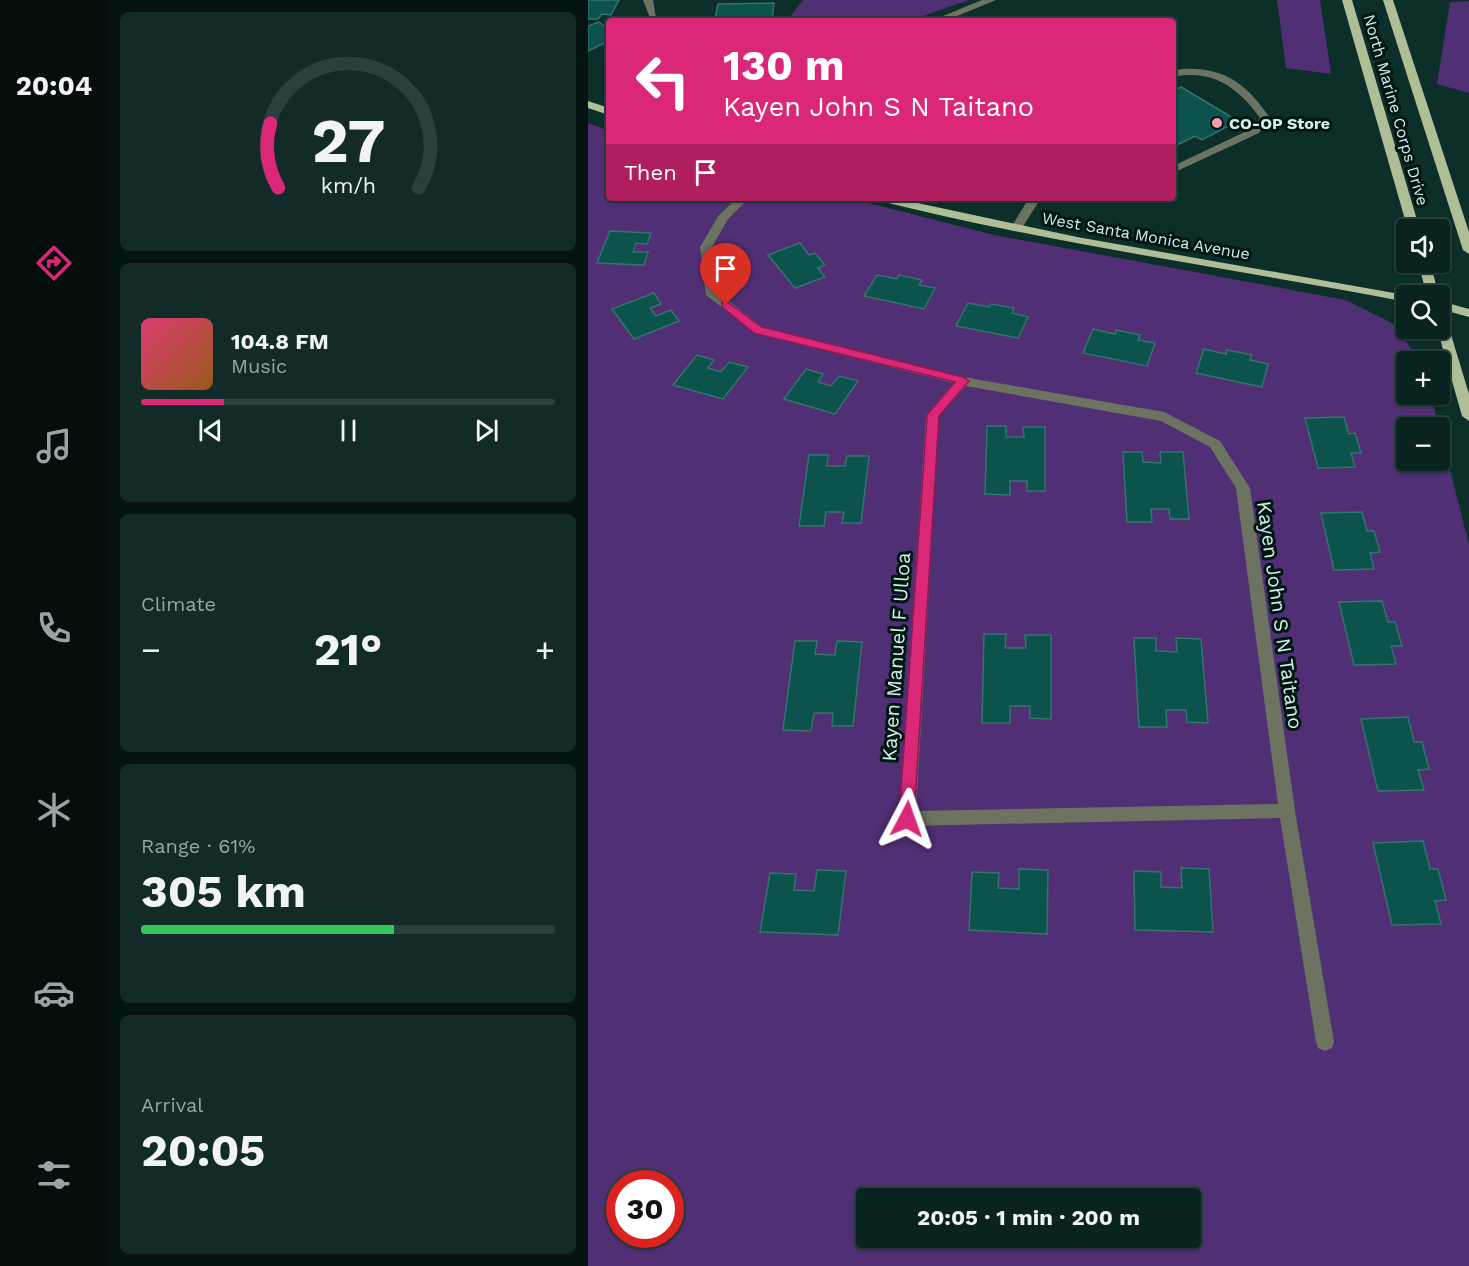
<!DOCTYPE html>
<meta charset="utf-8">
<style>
:root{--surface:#092320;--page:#122b29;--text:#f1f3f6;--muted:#99a4a5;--line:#29403e;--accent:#db2777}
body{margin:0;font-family:"Work Sans",sans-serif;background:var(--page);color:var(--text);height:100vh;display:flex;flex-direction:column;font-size:22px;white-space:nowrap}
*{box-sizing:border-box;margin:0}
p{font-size:20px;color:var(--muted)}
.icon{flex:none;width:33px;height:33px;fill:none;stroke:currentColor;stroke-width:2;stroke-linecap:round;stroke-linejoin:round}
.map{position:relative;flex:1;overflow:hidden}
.side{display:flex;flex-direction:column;gap:12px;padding:12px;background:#051312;width:480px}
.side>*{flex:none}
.guide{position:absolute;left:18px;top:18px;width:570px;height:183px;border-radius:6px;box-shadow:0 2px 4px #0004,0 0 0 2px var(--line);background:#db2777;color:#fff;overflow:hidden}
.buttons{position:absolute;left:808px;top:219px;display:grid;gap:12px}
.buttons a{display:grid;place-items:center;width:54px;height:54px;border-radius:6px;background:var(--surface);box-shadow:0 2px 4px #0004,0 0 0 2px var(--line);font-size:30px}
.speed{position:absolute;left:18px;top:1170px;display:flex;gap:12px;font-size:30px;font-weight:700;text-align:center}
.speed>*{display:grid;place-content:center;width:78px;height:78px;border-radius:50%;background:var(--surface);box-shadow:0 2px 4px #0004,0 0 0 2px var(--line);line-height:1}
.speed .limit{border:9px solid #d22;background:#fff;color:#111}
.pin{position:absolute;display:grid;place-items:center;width:51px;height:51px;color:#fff;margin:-62px -26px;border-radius:50% 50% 50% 0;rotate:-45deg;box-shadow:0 0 6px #0007}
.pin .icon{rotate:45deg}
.me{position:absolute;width:66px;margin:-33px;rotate:4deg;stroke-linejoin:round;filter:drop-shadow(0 0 4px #0008)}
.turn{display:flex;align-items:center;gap:21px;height:126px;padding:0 18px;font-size:27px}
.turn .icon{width:78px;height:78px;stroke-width:2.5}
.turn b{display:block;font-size:42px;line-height:51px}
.then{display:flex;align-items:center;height:57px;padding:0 18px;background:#0003;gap:12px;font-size:22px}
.big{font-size:45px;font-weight:700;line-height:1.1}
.side .widget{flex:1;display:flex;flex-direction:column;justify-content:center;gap:9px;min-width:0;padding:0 21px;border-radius:9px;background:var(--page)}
.side .dial{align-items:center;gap:0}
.dial svg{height:156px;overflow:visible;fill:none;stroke:var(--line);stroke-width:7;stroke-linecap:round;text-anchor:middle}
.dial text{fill:var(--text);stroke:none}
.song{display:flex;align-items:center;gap:18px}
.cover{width:72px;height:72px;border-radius:9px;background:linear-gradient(135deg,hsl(340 70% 55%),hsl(30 70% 35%))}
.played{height:6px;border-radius:3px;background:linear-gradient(90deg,var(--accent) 20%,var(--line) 20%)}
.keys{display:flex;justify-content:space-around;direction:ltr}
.heat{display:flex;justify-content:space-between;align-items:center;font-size:33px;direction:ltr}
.charge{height:9px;border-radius:4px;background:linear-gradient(90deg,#34c759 61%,var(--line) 0)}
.trip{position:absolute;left:268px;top:1188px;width:345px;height:60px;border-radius:6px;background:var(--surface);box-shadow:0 2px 4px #0004,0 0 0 2px var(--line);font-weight:700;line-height:60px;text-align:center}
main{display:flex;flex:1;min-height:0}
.tabs{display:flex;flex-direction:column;width:108px;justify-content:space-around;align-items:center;background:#040e0d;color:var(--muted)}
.tabs .icon{width:42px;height:42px}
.tabs .selected{color:var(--accent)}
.tabs b{font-size:27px;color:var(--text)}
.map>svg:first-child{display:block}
</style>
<main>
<nav class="tabs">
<b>20:04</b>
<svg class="icon selected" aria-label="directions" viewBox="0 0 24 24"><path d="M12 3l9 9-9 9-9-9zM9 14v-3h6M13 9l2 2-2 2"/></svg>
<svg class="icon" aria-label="music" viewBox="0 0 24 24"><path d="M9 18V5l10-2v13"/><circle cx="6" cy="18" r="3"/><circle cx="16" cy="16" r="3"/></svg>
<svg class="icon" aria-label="phone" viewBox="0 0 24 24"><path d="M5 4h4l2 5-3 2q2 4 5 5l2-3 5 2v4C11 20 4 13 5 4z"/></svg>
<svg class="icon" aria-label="climate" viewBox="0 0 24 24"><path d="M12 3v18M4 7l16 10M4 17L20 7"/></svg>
<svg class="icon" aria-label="car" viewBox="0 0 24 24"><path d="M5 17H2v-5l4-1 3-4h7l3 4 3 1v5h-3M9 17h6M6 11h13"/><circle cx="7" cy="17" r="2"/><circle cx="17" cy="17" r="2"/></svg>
<svg class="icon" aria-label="filters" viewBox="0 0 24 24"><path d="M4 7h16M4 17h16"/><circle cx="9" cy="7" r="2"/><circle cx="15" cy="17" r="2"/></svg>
</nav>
<section class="side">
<div class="widget dial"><svg viewBox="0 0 100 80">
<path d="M14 69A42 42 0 1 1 86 69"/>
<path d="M14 69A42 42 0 0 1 10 36" stroke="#db2777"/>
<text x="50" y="56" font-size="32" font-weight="700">27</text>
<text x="50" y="72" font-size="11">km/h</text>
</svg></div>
<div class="widget">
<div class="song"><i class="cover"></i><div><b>104.8 FM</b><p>Music</p></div></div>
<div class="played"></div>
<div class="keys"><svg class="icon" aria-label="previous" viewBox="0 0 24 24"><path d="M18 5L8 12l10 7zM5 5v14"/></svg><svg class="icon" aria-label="pause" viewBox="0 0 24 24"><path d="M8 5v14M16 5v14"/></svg><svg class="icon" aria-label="next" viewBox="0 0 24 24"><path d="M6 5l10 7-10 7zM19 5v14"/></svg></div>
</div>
<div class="widget"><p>Climate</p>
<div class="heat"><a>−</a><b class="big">21°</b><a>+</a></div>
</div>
<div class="widget"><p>Range · 61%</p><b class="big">305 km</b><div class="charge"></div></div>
<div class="widget"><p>Arrival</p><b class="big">20:05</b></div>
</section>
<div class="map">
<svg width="881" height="1266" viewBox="0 0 881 1266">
<rect width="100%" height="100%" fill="#0c2f2a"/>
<!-- green -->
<g fill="#512f75" fill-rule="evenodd">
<polygon points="215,0 381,0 321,21 199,21"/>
<polygon points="689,0 732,0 743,74 698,68"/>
<polygon points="881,1 881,93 849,84 862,2"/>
<path d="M0 123 21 131V198H261L406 235 758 300 804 323 832 361 819 362V394L843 395 851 427 819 428V460H852V430L881 545V1266H0ZM32 1184H82V1234H32ZM279 1198H603V1238H279Z"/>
</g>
<!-- building -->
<g fill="#0b534c" stroke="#34746c" stroke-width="1.5">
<polygon points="0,0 31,0 23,15 14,14 10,19 0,19"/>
<polygon points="186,3 184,21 127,19 130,4"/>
<polygon points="11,22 21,30 21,41 0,51 0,26"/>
<polygon points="593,87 650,121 614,140 607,136 585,147 585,91"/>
<polygon points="22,231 63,233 59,244 48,243 45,252 60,252 56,265 9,263"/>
<polygon points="212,243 221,255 227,253 237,265 230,268 237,277 207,288 180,255"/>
<polygon points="289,275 309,279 311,275 334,280 331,285 347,288 336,309 276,296"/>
<polygon points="66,293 73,304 62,308 68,316 83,310 91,321 46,339 24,309"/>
<polygon points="380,303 401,307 403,304 426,308 424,313 440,317 430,338 368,326"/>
<polygon points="505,329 527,334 528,330 552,335 550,340 567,343 559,366 495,353"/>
<polygon points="616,349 638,354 639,350 664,355 662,360 680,364 674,387 608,373"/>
<polygon points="109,355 126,360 120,368 133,372 141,362 160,367 135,399 85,385"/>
<polygon points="218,369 235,374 230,382 243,386 251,376 270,381 247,414 196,399"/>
<polygon points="756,417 761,434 767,433 773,453 763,453 767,467 730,468 717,418"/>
<polygon points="399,426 418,426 418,437 436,437 435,427 457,427 457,491 439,491 439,481 422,481 422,495 397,494"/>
<polygon points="535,452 554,452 555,462 573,463 572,452 595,452 601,519 582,519 581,509 563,509 564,522 539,522"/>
<polygon points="221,455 240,455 239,466 257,466 259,456 281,456 273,523 254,523 256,512 238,512 236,526 211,526"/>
<polygon points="774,512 779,531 786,531 792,552 782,553 786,569 746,570 733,513"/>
<polygon points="794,601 800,622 807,622 814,646 803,646 808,664 766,665 751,602"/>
<polygon points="396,634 418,634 417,648 438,648 437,635 463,635 463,719 442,718 442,706 422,706 422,723 394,723"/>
<polygon points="546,638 568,638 568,651 589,652 588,638 613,639 620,723 599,722 598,710 578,710 579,727 551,727"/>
<polygon points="207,641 229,641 227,654 247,655 249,641 274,642 265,726 244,726 245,713 226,713 223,731 195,730"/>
<polygon points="820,717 826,742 834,742 841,769 830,770 836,790 790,791 773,719"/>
<polygon points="835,841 842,869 850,869 858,900 847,901 853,924 804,925 785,843"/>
<polygon points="593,868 621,869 625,932 547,930 546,871 573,872 573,887 594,888"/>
<polygon points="431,869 460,870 459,934 381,930 384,872 411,873 410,888 431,889"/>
<polygon points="229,870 258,871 250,935 172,932 182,873 208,874 206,890 226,891"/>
</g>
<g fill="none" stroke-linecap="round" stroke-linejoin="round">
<!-- minor -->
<g fill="#6c7360" fill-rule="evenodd">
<polygon points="55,0 65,0 68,18 62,18"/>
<polygon points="394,0 408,0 357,21 343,21"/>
<path d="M594 69C638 67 659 85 682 118L671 133 585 173V166L663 129 672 118C650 87 624 69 585 77V71Z"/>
<path d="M149 198H161L140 219 124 247 128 291 174 327 375 377 576 412 632 441 662 488 707 811 746 1042 744 1048 737 1051 730 1048 728 1042 692 818 319 826 313 824 311 819 338 415 366 383 166 333 118 295 112 247 131 215ZM378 386 573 421 622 447 648 488 690 804 328 811 351 416Z"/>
<polygon points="441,198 453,198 432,231 424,231 422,229"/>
</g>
<!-- major -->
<g fill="#afbe96" fill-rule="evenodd">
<polygon points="754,0 764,0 832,230 820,230"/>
<polygon points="795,0 805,0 881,232 881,254 875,250"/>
<polygon points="0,101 21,108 21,115 0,108"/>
<path d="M286 198H306L489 237 823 296H819V302C642 268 463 244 288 200Z"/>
<polygon points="830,262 842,262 851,296 839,296"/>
<polygon points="852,301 881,309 881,317 852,309"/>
<polygon points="852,314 858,318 881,394 881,421 874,416 849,328 852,328"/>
</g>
</g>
<!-- route -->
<polygon fill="#db2777" stroke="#8e194d" stroke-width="1.5" points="138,301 174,327 375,377 381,381 351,416 326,819 324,824 319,826 313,824 311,819 339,415 367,382 166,333 134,307 134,302"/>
<!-- markers -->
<circle fill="#f29ab0" stroke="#001613" stroke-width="2" cx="629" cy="123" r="6"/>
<g text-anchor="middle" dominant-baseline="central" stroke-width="6" stroke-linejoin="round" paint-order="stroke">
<!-- far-street labels -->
<g font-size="16" fill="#d1f0ea" stroke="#001613">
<text transform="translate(808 110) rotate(74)">North Marine Corps Drive</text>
<text transform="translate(558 236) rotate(10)">West Santa Monica Avenue</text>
</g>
<!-- far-poi labels -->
<g font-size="16" font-weight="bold" fill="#d1f0ea" stroke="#001613" text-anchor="start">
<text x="641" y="123">CO-OP Store</text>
</g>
<!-- street labels -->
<g font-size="20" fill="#d1f0ea" stroke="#001613">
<text transform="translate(692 615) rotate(82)">Kayen John S N Taitano</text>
<text transform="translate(308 657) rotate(-86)">Kayen Manuel F Ulloa</text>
</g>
</g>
</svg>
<div class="buttons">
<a><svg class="icon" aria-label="sound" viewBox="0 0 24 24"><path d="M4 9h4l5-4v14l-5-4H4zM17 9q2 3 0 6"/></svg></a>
<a><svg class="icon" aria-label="search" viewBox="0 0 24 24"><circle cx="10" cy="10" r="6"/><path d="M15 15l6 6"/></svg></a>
<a>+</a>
<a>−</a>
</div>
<div class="speed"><div class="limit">30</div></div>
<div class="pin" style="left:138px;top:305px;background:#d93025"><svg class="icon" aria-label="arrive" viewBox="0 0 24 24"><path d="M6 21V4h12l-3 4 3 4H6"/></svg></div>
<svg class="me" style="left:319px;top:819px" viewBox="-20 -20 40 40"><path d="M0-17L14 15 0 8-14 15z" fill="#db2777" stroke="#fff" stroke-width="4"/></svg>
<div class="trip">20:05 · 1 min · 200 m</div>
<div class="guide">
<div class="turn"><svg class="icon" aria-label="left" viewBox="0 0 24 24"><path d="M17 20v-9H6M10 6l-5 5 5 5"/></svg><div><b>130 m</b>Kayen John S N Taitano</div></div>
<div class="then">Then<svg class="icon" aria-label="arrive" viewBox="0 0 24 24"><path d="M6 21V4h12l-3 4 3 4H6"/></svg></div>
</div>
</div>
</main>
